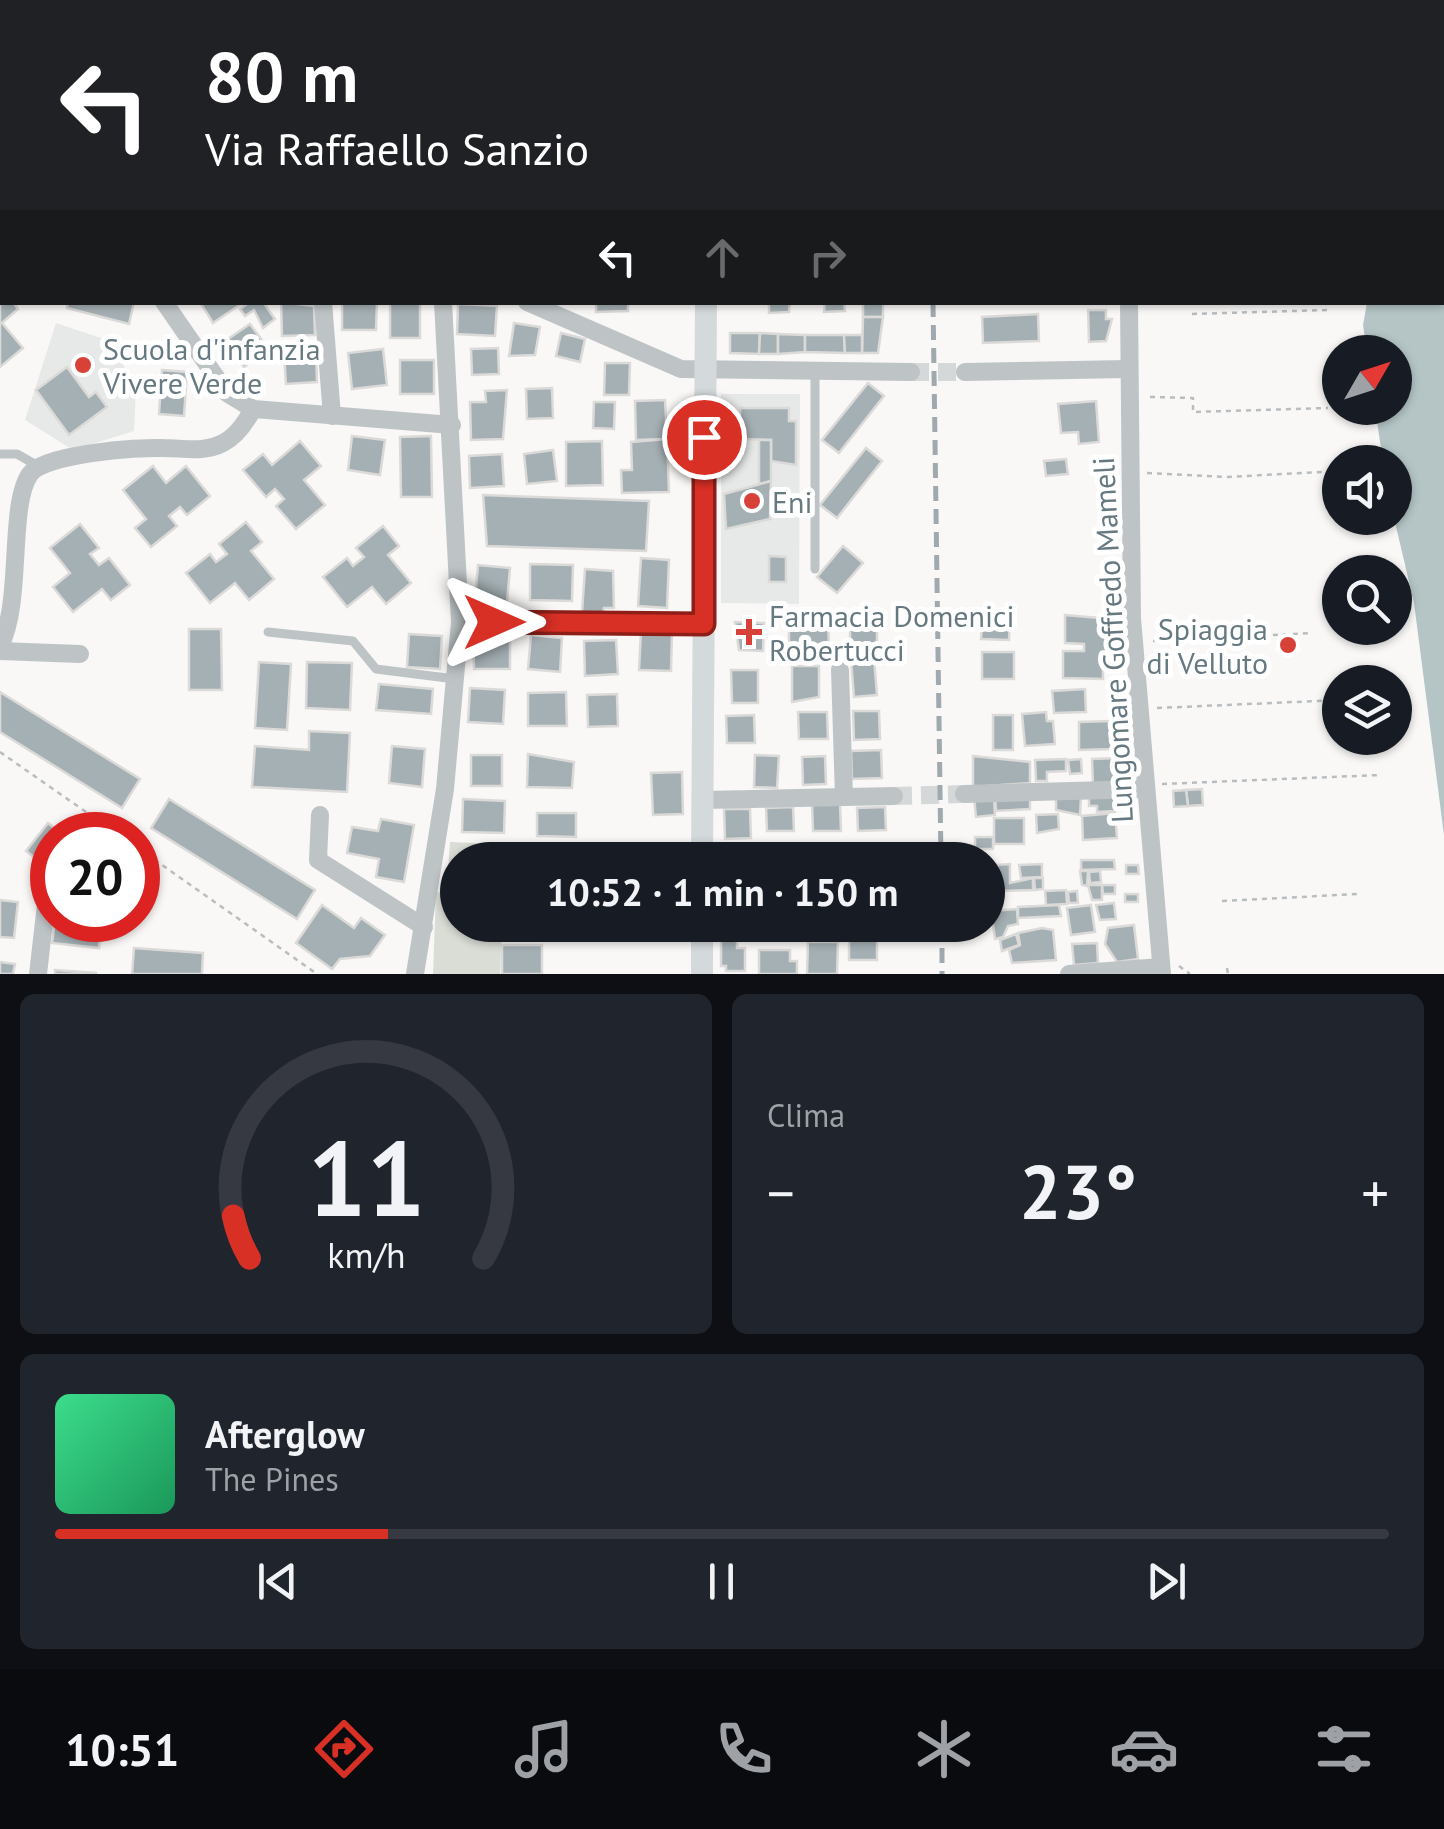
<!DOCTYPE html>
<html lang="it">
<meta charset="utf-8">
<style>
:root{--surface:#171b24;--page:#20242c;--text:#f1f3f6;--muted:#9ea1a6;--line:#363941;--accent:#d93025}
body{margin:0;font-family:"PT Sans",sans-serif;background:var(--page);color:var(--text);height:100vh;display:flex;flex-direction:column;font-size:38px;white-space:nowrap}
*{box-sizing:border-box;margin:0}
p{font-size:32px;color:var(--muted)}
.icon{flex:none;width:55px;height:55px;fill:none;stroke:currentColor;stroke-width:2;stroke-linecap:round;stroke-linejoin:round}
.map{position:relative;height:974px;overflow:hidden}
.panel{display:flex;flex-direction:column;gap:20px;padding:20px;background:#0d0f14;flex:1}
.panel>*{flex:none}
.top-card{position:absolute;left:0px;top:0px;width:1445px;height:305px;box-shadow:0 2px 8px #0004;background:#202124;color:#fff;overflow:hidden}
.needle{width:65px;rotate:51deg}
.controls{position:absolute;left:1322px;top:335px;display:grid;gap:20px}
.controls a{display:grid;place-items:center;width:90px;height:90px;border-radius:50%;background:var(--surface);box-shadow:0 2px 8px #0004;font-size:50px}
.speed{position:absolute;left:30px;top:812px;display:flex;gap:20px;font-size:50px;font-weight:700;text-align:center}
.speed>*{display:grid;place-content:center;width:130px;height:130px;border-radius:50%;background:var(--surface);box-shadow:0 2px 8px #0004;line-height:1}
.speed .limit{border:15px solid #d22;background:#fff;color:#111}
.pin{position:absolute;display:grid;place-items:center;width:85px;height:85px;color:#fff;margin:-42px;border:5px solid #fff;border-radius:50%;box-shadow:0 2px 10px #0007}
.me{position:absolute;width:110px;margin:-55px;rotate:90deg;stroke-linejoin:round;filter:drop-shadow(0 0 8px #0008)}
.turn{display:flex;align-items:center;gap:35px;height:210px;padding:0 40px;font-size:45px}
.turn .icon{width:130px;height:130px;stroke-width:2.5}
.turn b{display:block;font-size:70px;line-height:85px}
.lanes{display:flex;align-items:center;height:95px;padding:0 40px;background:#0003;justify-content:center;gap:50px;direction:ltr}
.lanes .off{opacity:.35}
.big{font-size:75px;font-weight:700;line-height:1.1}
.panel .widget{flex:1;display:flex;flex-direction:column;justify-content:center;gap:15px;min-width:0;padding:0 35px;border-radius:15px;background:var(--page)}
.panel .dial{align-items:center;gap:0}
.dial svg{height:260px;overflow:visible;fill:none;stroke:var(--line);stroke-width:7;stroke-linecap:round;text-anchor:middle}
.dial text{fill:var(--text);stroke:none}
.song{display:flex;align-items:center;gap:30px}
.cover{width:120px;height:120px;border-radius:15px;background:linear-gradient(135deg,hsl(150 70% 55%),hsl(150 70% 35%))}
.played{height:10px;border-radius:5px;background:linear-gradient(90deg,var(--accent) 25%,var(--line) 25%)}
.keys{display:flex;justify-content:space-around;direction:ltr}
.heat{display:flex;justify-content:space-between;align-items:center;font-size:55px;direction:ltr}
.panel .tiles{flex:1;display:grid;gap:20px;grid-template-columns:1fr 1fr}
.widget:last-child{grid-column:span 2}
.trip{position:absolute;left:440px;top:842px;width:565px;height:100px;border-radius:50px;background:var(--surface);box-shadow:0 2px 8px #0004;font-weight:700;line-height:100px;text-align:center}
.tab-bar{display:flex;height:160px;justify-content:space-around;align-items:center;background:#090b0e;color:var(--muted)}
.tab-bar .icon{width:70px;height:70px}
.tab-bar .on{color:var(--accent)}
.tab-bar b{font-size:45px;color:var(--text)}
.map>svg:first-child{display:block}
</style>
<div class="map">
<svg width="1444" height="974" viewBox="0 0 1444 974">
<rect width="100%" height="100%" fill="#f9f8f7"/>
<!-- built -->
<g fill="#e7e8e8">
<polygon points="56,323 110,341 136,388 134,431 73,450 25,420"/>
<polygon points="721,394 800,394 799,604 721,603"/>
</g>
<!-- green -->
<g fill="#daddd6">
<polygon points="450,842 575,847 575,860 458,860 457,885 447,884"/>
<polygon points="436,892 457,893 458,925 502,925 500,974 433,974"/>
</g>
<!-- water -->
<polygon fill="#b5c5c6" points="1418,0 1444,0 1444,835 1414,603 1394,518 1395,462 1383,462 1375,408 1395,408 1395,352 1367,352 1363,325 1367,303 1442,302 1442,2"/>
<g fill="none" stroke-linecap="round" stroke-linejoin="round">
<!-- stream -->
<g stroke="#b5c5c6" stroke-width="5">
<polyline points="634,0 656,2"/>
<polyline points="1413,2 1414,0"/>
</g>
</g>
<!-- building -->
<g fill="#a5b0b4" stroke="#dbdad9" stroke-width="2.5">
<polygon points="57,0 149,0 57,2"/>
<polygon points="189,0 261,0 189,2"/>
<polygon points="0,36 2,36 2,95 0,94"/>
<polygon points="2,184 2,253 0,250"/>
<polygon points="0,288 2,302 13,302 18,309 2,323 23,348 0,367"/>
<polygon points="68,302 134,302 129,324 67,308"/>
<polygon points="200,302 240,302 241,304 213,323"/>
<polygon points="250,302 263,302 275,319 263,328 254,310 245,316 240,309"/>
<polygon points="281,302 314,306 315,335 282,336"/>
<polygon points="342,302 377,302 376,330 342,330"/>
<rect x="390" y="302" width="30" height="36"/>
<polygon points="596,302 628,302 628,311 596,312"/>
<polygon points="769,302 790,302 789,312 769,313"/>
<polygon points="844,302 845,311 824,312 825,302"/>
<rect x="863" y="302" width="20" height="15"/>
<polygon points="458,304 497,306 495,336 457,334"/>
<polygon points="1088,310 1106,310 1106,319 1112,319 1106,341 1089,342"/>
<polygon points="1038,314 1039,341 983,343 982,317"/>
<polygon points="863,317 883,317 878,353 862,353"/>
<polygon points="514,323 540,327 535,355 509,356"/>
<polygon points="250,324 269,350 244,367 225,341"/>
<polygon points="561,333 585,339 580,362 556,356"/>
<polygon points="730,333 760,333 759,354 730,353"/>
<polygon points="760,333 778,334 778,354 759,354"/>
<polygon points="778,334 805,335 805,352 778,354"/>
<polygon points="805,335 844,335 845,353 805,352"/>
<polygon points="844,335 862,335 862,353 845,353"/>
<polygon points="498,348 499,374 472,375 471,349"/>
<polygon points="383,349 387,385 352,389 348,353"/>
<polygon points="316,352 317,382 286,384 284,354"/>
<rect x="400" y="360" width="34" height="34"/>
<polygon points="605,363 630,363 629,395 604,395"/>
<polygon points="67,367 89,397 96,392 107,407 69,435 36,390"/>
<polygon points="162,370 187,372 184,416 159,414"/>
<polygon points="868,383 884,396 839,453 822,440"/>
<polygon points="552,388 553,418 527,419 526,389"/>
<polygon points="507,390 503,439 471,440 470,402 486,402 485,391"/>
<polygon points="665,400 667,439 636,440 635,401"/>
<polygon points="1096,401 1099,442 1079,444 1078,432 1061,433 1058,404"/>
<polygon points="594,402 615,402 614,429 593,428"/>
<polygon points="740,408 789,408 789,421 796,421 796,465 771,461 771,440 740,439"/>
<polygon points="352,436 385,440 380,475 348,470"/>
<polygon points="431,436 432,497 401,497 400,437"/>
<polygon points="667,439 669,492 622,493 621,470 632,470 631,442"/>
<polygon points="759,440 771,440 771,481 759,484"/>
<polygon points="300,441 321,466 304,480 325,505 296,529 276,506 284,499 275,489 266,497 243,470 263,454 272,465"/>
<polygon points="602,441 603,485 566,486 566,442"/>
<polygon points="866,448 882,461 837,518 820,505"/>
<polygon points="553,450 557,481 527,484 524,454"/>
<polygon points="502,454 504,486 470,488 469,456"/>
<polygon points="1066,459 1068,474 1046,476 1044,461"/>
<polygon points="153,466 166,483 186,466 210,496 187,515 180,507 169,516 177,526 151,547 135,528 146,519 123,490"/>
<polygon points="771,481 770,519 726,529 724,494"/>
<polygon points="483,495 649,501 646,551 487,546"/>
<polygon points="246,522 262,542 251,551 274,579 249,600 235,583 210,603 186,573 210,554 216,562 227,554 219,544"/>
<polygon points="80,524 99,548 90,554 99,565 109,558 130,585 111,600 102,589 73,612 53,587 70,573 50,548"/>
<polygon points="383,526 399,546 388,555 411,583 386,604 372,587 347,607 323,577 347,558 353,566 364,557 356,548"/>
<polygon points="843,546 863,563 837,593 817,577"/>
<polygon points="769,556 786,557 786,582 769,582"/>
<polygon points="641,558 669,560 667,608 638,606"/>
<polygon points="530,564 573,565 572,601 530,600"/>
<polygon points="478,565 510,568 507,602 475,600"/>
<polygon points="585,569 613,571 614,608 604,608 603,614 582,612"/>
<polygon points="983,612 1010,614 1009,640 981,639"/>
<polygon points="789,614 828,614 829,650 789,650"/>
<rect x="850" y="614" width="27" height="32"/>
<polygon points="1065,615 1111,619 1111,653 1103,653 1103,679 1063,678 1063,651 1084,651 1084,644 1065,643"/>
<polygon points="735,622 764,623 763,651 739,650"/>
<polygon points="189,629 221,629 222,690 189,690"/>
<polygon points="641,631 672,633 671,671 639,670"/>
<polygon points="473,633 510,633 510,669 474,669"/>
<polygon points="409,634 442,636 440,669 407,667"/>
<polygon points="531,635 562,638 560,672 528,669"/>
<polygon points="616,640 618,674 585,676 584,641"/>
<rect x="982" y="652" width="32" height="27"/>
<polygon points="874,658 877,695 854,697 851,660"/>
<polygon points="259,662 291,664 287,730 255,728"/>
<polygon points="307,662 352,663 350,710 306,708"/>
<polygon points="792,666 819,666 819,697 792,702"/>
<polygon points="731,670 758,670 758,703 732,703"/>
<polygon points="379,684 433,689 431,714 376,710"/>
<polygon points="470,688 505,690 503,724 468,722"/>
<polygon points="1085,689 1086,712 1054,713 1052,691"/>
<polygon points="0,692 140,779 122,808 0,732"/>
<polygon points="566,692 567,726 528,726 528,693"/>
<polygon points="617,694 618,726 588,727 587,695"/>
<polygon points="853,711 879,711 880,739 854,740"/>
<polygon points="798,712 827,712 828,739 799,739"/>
<polygon points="1046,712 1047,721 1053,721 1055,744 1025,746 1022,714"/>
<polygon points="754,715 755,743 727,743 726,716"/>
<rect x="993" y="715" width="20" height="35"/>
<polygon points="1112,721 1113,749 1079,750 1079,722"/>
<polygon points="309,731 350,733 347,792 252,787 255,746 309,750"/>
<polygon points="392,746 425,749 422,787 389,783"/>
<polygon points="881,750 882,778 852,779 851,751"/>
<polygon points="528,754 574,762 572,788 527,787"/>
<rect x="471" y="755" width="31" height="31"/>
<polygon points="755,755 779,756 777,788 754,787"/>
<polygon points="825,756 826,784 803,785 802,757"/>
<polygon points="973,756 1030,762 1030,783 973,787"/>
<polygon points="1118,758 1119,783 1093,784 1092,759"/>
<polygon points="1066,759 1066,771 1047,772 1047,781 1036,781 1035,760"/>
<polygon points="1081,759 1082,773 1070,774 1068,760"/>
<polygon points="682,772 683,814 653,815 651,773"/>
<polygon points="1202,789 1203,805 1188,806 1186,790"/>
<polygon points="1186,790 1188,806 1174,807 1173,791"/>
<polygon points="1030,794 1030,809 996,811 995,796"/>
<polygon points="1089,794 1115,794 1115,811 1097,812 1097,806 1089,806"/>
<polygon points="1056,795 1081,796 1080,815 1056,810"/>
<polygon points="994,796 995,815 976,817 974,797"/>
<polygon points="169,799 315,890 297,919 151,828"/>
<polygon points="463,799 505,801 504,833 462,832"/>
<polygon points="812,804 840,804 841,831 813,831"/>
<polygon points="793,807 794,831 767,831 766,808"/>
<polygon points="885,807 886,830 858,831 857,808"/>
<polygon points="724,809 750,809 751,838 725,839"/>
<polygon points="537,813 576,813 576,837 537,836"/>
<polygon points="1115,813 1117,838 1083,840 1082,816"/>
<polygon points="1058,814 1059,829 1037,833 1036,815"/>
<rect x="994" y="818" width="30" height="26"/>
<polygon points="381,819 414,825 404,882 376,877 379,859 347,853 352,827 378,831"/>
<polygon points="48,823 63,835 52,835 50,869 26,851"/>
<rect x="975" y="837" width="18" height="12"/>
<polygon points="866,844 896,844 896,860 866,857"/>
<rect x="725" y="846" width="26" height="14"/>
<polygon points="807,848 807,860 776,860 775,849"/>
<rect x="832" y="851" width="25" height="9"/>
<polygon points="1081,860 1114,860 1115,869 1081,870"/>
<polygon points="1010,864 1010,883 1033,878 1033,890 999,891 997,865"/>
<polygon points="1042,864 1042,877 1021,878 1019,865"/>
<rect x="989" y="865" width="8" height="26"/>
<polygon points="1126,865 1138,865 1139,874 1126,874"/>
<polygon points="1080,871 1088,871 1087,886 1082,885"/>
<polygon points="1100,871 1101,882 1090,883 1089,872"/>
<polygon points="1034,878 1043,878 1043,889 1035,890"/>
<polygon points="1088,885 1102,885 1102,900 1092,900"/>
<polygon points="1102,885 1115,885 1115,894 1103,894"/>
<polygon points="1066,890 1067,904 1046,905 1045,891"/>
<polygon points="1077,891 1078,903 1069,903 1068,892"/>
<rect x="1125" y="894" width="13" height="8"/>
<polygon points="0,900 18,902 14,938 0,937"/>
<polygon points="1114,903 1116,919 1100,920 1096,905"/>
<polygon points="322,905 354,928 361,918 385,935 370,956 340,959 332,969 296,943"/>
<polygon points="1059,905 1061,916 1018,918 1018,907"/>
<polygon points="1091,905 1095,932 1071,935 1067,908"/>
<polygon points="1017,909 1018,924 1008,926 1003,937 995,939 991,911"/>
<polygon points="55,920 102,920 99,948 52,943"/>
<polygon points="1134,925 1138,959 1117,962 1105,944 1108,928"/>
<polygon points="1042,928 1053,930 1056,960 1012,963 1009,950 1020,945 1018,933"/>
<polygon points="721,934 737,934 737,948 745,948 745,971 726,971 726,966 721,966"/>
<polygon points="1016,934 1019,945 1002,951 1000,940"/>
<rect x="849" y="936" width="28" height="24"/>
<polygon points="808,942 838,942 837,974 807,974"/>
<polygon points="1097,943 1098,963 1074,965 1072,944"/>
<rect x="502" y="945" width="40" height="29"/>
<polygon points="134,948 203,953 202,974 132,974"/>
<polygon points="759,950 790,950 790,961 797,961 797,974 759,974"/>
<polygon points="0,962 15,964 13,974 0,974"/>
<polygon points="55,970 96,973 96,974 55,974"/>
</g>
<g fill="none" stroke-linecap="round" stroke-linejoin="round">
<!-- minor-tunnel -->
<g stroke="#d4d8d9" stroke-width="18" stroke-dasharray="18 9" stroke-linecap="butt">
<polyline points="911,372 965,372"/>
<polyline points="894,796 964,794"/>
</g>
<!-- path -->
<g stroke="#b9bdbf" stroke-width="2.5" stroke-dasharray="5 5" stroke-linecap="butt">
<polyline points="158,2 159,0"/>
<polyline points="1192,314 1327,310"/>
<polyline points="1150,397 1193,398 1193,412 1328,408"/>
<polyline points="1147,473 1226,477 1340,471"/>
<polyline points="1153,641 1311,633"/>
<polyline points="1157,708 1340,700"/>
<polyline points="0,752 119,835"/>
<polyline points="1162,784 1380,775"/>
<polyline points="138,848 317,974"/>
<polyline points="1222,901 1358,894"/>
<polyline points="1179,966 1190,974"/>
<polyline points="1227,968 1228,974"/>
</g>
<!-- service -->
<g stroke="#bec4c6" stroke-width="9">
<polyline points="815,372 815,569"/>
<polyline points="0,454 17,454 38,466"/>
<polyline points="460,622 701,624"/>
<polyline points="268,632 353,641 376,669 455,679"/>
</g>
<!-- minor -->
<g stroke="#bec4c6" stroke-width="18">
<polyline points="1132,2 1132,0"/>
<polyline points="0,140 2,140"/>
<polyline points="164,302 227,393 253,409 452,425"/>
<polyline points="323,302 332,416"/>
<polyline points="527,302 681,369 911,372"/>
<polyline points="1129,302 1132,618 1162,974"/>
<polyline points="965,372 1128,369"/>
<path d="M0 646C23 602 8 505 30 474 44 454 137 447 163 448 184 448 204 453 223 443 237 436 246 422 253 409"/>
<polyline points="0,651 80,654"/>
<polyline points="840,670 844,797"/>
<polyline points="964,794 1145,789"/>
<polyline points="703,800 894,796"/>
<polyline points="320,815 318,860 424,927"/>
<polyline points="38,974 47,896"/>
<polyline points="415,974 445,789 460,622 443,302"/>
<polyline points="1069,974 1161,967"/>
</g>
<!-- secondary -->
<g stroke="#d4d9dc" stroke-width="22">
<polyline points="709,2 709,0"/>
<polyline points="702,860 706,302"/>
<polyline points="702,974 702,925"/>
</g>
<!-- rail -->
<g stroke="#a0a9ad" stroke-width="5" stroke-dasharray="15 8" stroke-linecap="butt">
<polyline points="941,2 941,0"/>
<polyline points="933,302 941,860"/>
<polyline points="942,925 942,974"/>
</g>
</g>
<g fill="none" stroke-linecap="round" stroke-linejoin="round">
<defs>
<polyline id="route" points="494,622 704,624 704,437"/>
</defs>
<!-- route casing -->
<use href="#route" stroke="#8d1f18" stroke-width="25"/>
<!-- route -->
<use href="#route" stroke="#d93025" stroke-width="18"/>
</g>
<!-- markers -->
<g fill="#d84138" stroke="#fff" stroke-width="4">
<circle cx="83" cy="365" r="10"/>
<circle cx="752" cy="501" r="10"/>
<path d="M744 617h10v10h10v10h-10v10h-10v-10h-10v-10h10z"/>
<circle cx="1288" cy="645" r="10"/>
</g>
<g text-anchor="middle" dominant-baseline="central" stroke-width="10" stroke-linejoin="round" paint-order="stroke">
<!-- poi labels -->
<g font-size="30" fill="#667980" stroke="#fff" text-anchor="start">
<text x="103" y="348">Scuola d'infanzia<tspan x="103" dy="34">Vivere Verde</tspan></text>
<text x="772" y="501">Eni</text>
<text x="769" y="615">Farmacia Domenici<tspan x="769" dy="34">Robertucci</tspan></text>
<text x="1268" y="628" text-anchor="end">Spiaggia<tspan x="1268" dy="34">di Velluto</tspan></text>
</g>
<!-- street labels -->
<g font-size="30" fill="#667980" stroke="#fff">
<text transform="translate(1112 640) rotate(-93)">Lungomare Goffredo Mameli</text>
</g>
</g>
</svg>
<div class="controls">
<a><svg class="needle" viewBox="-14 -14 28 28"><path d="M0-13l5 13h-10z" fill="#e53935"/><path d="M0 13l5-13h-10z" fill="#9ea1a6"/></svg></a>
<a><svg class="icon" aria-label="sound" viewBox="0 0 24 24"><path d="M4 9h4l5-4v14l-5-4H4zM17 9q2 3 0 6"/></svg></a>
<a><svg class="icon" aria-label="search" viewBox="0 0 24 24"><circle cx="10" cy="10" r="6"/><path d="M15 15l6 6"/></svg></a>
<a><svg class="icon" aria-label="layers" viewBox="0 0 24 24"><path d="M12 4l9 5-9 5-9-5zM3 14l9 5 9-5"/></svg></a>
</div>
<div class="speed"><div class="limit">20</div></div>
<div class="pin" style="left:704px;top:437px;background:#d93025"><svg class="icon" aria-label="arrive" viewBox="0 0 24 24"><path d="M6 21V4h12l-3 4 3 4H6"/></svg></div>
<svg class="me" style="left:494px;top:622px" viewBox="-20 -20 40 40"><path d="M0-17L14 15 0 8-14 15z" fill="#d93025" stroke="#fff" stroke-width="4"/></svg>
<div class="trip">10:52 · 1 min · 150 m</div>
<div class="top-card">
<div class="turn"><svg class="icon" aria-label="left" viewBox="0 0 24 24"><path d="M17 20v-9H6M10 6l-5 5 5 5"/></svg><div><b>80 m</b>Via Raffaello Sanzio</div></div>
<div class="lanes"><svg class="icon" aria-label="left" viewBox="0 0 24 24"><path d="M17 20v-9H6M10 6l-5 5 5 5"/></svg><svg class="icon off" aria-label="ahead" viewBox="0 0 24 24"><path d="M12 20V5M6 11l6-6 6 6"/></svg><svg class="icon off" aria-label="right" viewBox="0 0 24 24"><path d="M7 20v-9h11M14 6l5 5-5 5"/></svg></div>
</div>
</div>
<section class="panel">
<div class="tiles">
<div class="widget dial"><svg viewBox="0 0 100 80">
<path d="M14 69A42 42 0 1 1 86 69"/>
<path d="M14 69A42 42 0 0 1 9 56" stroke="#d93025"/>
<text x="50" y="56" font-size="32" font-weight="700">11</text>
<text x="50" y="72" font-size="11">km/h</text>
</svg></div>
<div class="widget"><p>Clima</p>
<div class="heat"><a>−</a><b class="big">23°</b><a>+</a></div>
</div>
<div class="widget">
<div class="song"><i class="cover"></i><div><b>Afterglow</b><p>The Pines</p></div></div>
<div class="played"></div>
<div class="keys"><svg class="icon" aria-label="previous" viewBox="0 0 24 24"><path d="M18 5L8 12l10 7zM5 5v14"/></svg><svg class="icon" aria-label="pause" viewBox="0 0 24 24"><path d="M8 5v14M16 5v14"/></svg><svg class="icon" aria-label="next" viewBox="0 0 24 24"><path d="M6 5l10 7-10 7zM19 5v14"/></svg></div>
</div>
</div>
</section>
<nav class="tab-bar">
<b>10:51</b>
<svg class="icon on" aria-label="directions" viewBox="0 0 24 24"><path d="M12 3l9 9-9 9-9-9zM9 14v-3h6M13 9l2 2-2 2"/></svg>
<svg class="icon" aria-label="music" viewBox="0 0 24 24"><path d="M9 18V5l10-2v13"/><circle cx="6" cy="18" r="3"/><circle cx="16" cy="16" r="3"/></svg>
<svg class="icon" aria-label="phone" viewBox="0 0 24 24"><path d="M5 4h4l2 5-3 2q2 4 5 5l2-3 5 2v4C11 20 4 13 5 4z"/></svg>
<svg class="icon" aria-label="climate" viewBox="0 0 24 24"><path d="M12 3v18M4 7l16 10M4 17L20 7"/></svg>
<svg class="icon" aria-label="car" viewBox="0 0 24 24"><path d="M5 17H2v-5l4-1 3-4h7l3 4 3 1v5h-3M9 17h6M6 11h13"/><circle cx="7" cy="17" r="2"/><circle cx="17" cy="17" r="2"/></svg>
<svg class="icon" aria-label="filters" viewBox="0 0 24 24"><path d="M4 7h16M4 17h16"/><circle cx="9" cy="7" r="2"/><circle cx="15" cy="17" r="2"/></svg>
</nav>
